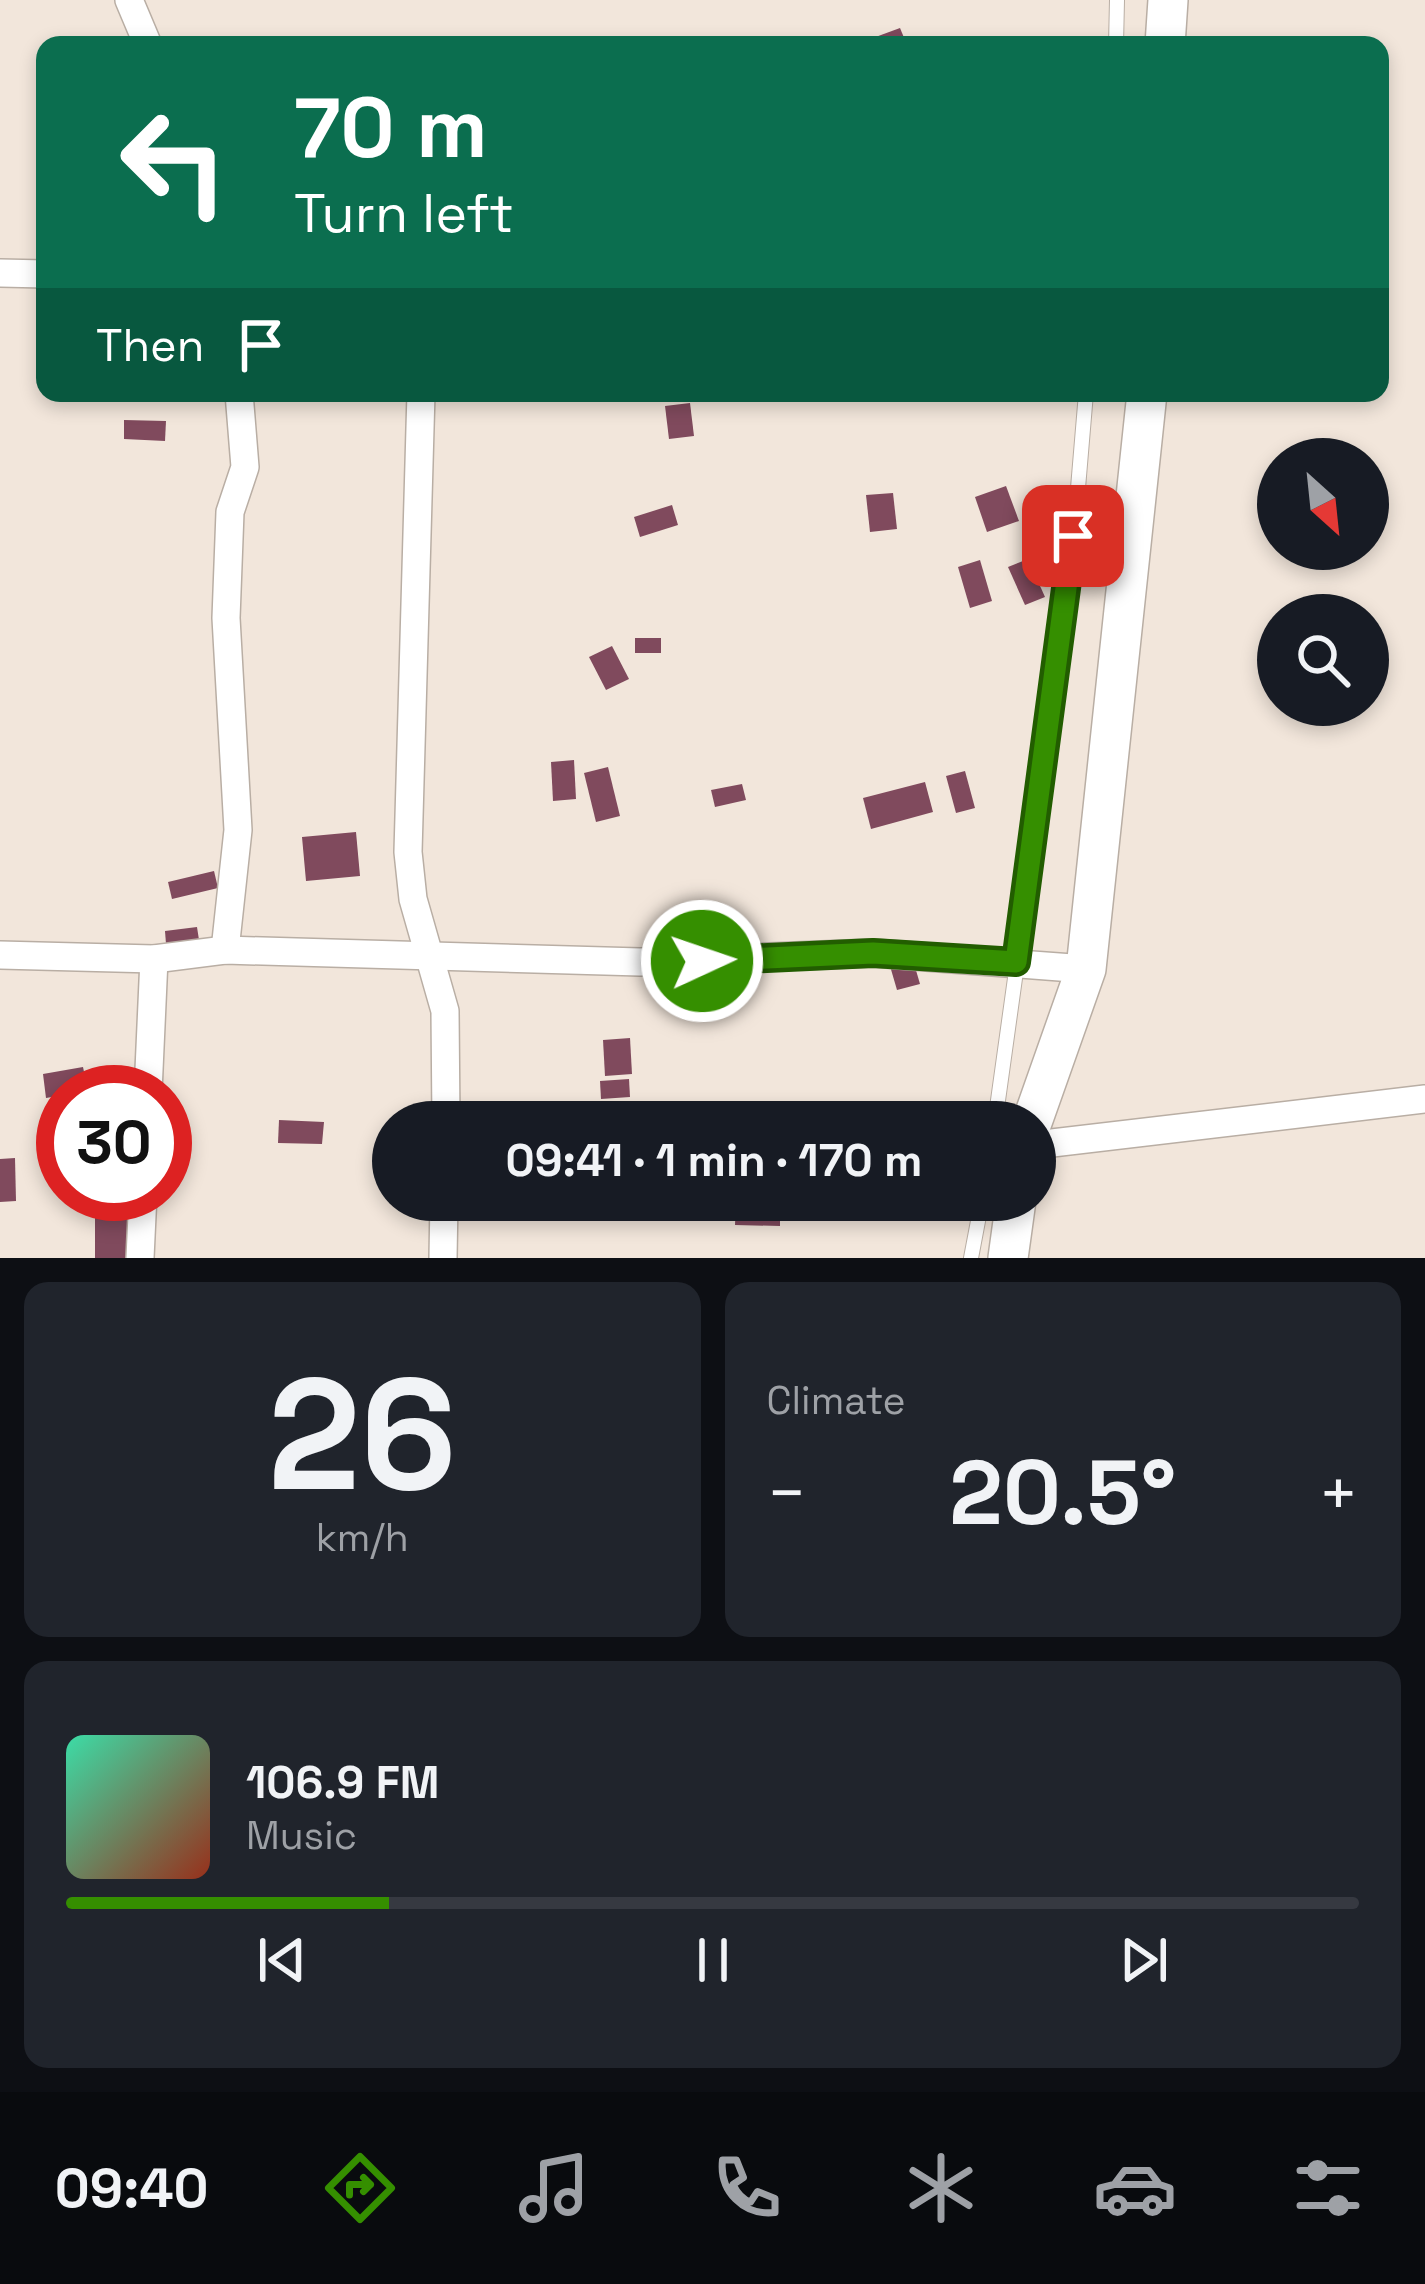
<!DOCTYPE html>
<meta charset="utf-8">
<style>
:root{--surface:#171b24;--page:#20242c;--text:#f1f3f6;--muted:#9ea1a6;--line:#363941;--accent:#358f00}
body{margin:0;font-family:"Space Grotesk",sans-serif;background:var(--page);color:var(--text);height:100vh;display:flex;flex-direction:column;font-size:45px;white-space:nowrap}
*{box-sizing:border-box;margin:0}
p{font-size:39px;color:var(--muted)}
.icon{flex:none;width:66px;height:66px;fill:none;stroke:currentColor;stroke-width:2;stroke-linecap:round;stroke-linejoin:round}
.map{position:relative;height:1258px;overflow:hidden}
.drawer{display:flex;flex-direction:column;gap:24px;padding:24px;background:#0d0f14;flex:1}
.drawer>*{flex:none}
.banner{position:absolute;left:36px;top:36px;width:1353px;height:366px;border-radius:24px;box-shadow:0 6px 18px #0003;background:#0b6e4f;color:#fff;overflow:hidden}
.needle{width:78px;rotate:153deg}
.fabs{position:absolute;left:1257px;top:438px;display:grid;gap:24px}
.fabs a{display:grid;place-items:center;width:132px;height:132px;border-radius:50%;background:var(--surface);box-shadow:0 6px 18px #0003;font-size:60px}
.speed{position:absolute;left:36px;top:1065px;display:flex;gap:24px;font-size:60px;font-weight:700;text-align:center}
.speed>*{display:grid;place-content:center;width:156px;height:156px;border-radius:50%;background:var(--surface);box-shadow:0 6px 18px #0003;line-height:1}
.speed .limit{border:18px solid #d22;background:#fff;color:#111}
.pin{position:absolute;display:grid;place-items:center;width:102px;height:102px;color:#fff;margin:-51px;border-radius:24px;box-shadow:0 6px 18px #0006}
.me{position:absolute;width:132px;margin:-66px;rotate:87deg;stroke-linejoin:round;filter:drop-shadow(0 0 9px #0008)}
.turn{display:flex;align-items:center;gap:42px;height:252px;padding:0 60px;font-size:54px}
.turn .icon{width:156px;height:156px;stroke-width:2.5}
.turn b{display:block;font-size:84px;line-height:102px}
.then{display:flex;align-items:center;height:114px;padding:0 60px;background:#0003;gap:24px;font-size:45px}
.big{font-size:90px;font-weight:800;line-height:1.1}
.drawer .widget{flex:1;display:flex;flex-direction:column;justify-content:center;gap:18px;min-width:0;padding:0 42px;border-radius:24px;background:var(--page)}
.drawer .dial{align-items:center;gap:0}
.dial b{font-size:156px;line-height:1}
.song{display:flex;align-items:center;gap:36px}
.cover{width:144px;height:144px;border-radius:18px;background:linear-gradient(135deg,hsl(160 70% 55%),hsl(10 70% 35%))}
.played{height:12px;border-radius:6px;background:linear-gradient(90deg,var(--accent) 25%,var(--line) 25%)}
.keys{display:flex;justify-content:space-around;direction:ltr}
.heat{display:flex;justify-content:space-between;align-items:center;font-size:66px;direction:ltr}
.drawer .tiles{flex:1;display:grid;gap:24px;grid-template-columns:1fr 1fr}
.widget:last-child{grid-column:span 2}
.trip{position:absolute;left:372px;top:1101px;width:684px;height:120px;border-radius:60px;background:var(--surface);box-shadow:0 6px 18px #0003;font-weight:800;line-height:120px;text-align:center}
.tab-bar{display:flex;height:192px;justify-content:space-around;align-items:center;background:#090b0e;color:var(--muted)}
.tab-bar .icon{width:84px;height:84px}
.tab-bar .active{color:var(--accent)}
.tab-bar b{font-size:54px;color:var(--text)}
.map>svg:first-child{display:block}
</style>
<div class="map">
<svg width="1425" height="1258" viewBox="0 0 1425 1258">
<rect width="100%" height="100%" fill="#f2e6db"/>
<!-- building -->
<g fill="#804a5d">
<polygon points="900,28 907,45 863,45 862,42"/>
<polygon points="690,403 694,436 669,439 665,406"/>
<polygon points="124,420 166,421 165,441 124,439"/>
<polygon points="1006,486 1019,521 987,532 975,497"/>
<polygon points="893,493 897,529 870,532 866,495"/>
<polygon points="672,505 678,525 640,537 634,517"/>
<polygon points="1028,559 1045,597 1025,605 1008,567"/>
<polygon points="980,560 992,601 970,608 958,567"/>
<rect x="635" y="638" width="26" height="15"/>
<polygon points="612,646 629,679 606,690 589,657"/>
<polygon points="574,760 576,799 553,801 551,762"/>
<polygon points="608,767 620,816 596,822 584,773"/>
<polygon points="965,771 975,808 956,813 946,776"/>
<polygon points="925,782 933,812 871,829 863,798"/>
<polygon points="742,784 746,800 715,807 711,790"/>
<polygon points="356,832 360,876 306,881 302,837"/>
<polygon points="214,871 218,888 172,899 168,882"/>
<polygon points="197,927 199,940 166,944 165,931"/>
<polygon points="913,960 920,984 897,990 890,966"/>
<polygon points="630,1038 632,1074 605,1076 603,1040"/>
<polygon points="83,1067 88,1091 46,1098 43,1074"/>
<polygon points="629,1079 630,1097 601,1099 600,1081"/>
<polygon points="279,1120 324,1122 322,1144 278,1143"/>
<polygon points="15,1158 16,1201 0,1202 0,1159"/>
<polygon points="736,1200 780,1200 780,1226 735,1225"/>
<polygon points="95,1217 135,1217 134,1258 95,1258"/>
</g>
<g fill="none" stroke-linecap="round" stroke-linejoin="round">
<defs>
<g id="service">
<polyline points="1116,45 1117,0"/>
<polyline points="995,1122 1070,583 1086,393"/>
<polyline points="971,1258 982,1200"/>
</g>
<g id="minor">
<polyline points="129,0 148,45"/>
<polyline points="0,273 45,274"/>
<polyline points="421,393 408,852 413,899 445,1011 446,1122"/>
<polyline points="225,950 238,830 226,618 230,512 245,467 239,393"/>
<polyline points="0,955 154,959 225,950 640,962 873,953 1086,969"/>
<polyline points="148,1092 154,959"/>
<polyline points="1035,1145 1425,1099"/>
<polyline points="140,1258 143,1194"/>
<polyline points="443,1258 444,1200"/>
</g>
<g id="secondary">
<polyline points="1165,45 1168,0"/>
<polyline points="1032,1122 1086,969 1147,393"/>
<polyline points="1008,1258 1016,1200"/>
</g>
</defs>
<!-- service casing -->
<use href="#service" stroke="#b9aea4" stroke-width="16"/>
<!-- minor casing -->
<use href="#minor" stroke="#b9aea4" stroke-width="30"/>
<!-- secondary casing -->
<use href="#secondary" stroke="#b9aea4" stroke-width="42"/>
<!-- service -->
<use href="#service" stroke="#fff" stroke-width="14"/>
<!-- minor -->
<use href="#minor" stroke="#fff" stroke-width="27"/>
<!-- secondary -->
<use href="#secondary" stroke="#fff" stroke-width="39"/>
</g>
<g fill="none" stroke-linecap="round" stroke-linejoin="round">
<defs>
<polyline id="route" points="702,961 873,953 1016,962 1073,536"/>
</defs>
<!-- route casing -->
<use href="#route" stroke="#225d00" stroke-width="30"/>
<!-- route -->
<use href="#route" stroke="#358f00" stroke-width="21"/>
</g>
</svg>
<div class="fabs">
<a><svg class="needle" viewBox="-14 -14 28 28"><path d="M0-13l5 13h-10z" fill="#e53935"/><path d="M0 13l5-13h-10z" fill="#9ea1a6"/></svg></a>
<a><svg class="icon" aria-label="search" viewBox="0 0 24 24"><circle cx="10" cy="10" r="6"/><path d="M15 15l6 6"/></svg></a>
</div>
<div class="speed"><div class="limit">30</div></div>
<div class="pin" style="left:1073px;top:536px;background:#d93025"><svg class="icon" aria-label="arrive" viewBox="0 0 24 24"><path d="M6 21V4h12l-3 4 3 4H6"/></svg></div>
<svg class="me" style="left:702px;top:961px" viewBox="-20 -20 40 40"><circle r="17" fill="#358f00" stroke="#fff" stroke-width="3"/><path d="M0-11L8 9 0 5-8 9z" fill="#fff"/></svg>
<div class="trip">09:41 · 1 min · 170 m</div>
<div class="banner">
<div class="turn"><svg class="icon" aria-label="left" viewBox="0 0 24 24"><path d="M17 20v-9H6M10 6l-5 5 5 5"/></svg><div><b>70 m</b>Turn left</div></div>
<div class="then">Then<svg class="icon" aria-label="arrive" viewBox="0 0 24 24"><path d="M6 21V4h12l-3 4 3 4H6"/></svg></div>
</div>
</div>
<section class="drawer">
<div class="tiles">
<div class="widget dial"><b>26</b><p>km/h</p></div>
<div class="widget"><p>Climate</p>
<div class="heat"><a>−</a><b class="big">20.5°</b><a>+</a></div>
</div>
<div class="widget">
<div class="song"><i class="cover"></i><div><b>106.9 FM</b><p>Music</p></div></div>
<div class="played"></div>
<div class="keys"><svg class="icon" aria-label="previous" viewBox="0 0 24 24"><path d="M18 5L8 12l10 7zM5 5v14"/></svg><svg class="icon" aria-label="pause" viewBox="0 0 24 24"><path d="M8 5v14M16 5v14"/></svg><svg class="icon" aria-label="next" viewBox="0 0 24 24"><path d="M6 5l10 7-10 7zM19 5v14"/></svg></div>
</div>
</div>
</section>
<nav class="tab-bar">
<b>09:40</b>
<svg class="icon active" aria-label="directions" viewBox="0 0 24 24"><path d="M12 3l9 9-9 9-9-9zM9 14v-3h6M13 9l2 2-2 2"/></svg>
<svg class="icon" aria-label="music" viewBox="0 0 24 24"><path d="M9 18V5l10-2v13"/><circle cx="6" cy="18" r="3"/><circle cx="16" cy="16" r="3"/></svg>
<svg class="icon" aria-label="phone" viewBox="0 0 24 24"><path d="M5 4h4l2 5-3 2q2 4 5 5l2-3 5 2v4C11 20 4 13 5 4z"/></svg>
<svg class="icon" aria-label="climate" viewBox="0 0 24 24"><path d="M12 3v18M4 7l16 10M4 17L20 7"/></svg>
<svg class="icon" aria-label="car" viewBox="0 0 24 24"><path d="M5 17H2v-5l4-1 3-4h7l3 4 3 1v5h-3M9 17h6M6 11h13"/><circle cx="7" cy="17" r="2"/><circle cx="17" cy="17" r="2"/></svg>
<svg class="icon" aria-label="filters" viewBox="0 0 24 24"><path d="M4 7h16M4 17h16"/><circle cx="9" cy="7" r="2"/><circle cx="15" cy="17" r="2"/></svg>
</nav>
